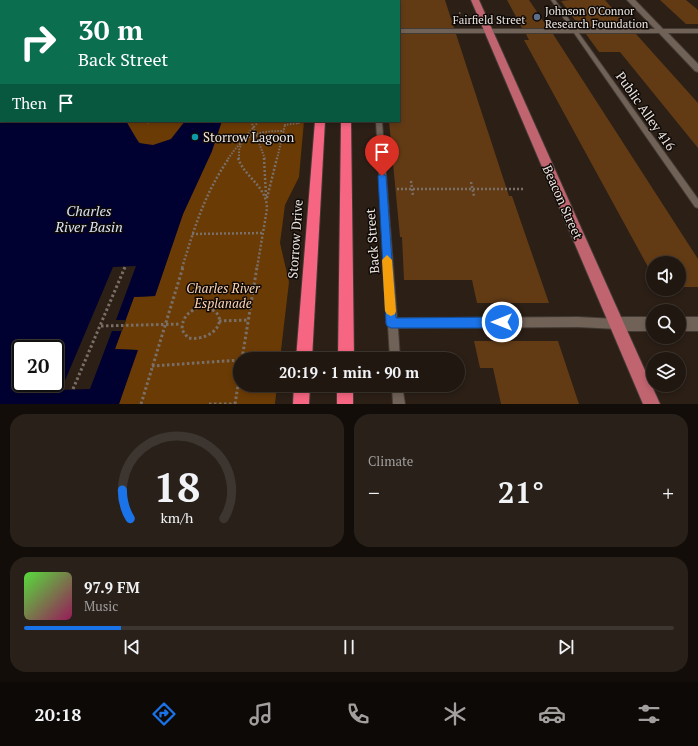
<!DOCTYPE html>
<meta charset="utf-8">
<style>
:root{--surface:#201710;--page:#282019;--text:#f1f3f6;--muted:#a29f9f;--line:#3d3630;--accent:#1a73e8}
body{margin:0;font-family:"PT Serif",serif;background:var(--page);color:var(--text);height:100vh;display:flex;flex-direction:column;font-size:15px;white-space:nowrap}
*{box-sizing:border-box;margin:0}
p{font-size:13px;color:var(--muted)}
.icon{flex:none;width:22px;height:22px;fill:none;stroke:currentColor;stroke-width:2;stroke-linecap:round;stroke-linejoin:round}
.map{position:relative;height:404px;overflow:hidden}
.panel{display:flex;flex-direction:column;gap:10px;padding:10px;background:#120d09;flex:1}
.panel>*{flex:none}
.banner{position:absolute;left:0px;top:0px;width:400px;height:122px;box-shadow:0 2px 6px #0003,0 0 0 1px var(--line);background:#0b6e4f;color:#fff;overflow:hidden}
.tools{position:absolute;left:646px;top:256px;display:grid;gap:8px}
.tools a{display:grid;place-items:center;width:40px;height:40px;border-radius:50%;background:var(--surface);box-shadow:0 2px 6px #0003,0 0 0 1px var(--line);font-size:20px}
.speed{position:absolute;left:12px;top:340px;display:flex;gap:8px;font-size:20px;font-weight:700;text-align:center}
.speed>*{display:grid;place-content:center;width:52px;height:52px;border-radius:50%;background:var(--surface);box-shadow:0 2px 6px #0003,0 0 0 1px var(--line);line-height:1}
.speed .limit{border:2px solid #111;border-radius:6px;background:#fff;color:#111}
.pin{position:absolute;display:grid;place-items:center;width:34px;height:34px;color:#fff;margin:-41px -17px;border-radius:50% 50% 50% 0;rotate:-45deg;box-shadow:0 0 4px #0007}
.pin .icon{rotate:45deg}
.me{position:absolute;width:44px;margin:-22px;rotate:270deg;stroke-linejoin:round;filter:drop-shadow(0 0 3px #0008)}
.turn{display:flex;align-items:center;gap:14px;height:84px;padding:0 12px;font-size:18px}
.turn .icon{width:52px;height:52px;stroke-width:2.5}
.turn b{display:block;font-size:28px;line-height:34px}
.then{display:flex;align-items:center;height:38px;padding:0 12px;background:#0003;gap:8px;font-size:15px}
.big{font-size:30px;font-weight:700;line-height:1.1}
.panel .card{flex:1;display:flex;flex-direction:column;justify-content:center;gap:6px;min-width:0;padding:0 14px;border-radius:16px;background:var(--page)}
.panel .dial{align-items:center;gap:0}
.dial svg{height:104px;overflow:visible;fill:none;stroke:var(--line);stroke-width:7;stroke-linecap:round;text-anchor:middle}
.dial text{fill:var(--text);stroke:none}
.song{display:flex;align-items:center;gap:12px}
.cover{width:48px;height:48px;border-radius:6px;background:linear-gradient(135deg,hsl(110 70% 55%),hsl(330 70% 35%))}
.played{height:4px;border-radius:2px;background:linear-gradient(90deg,var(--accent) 15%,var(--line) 15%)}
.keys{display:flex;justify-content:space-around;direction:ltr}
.heat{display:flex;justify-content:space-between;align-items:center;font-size:22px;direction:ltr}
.panel .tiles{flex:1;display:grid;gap:10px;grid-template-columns:1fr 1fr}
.card:last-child{grid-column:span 2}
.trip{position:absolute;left:233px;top:352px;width:232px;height:40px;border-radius:20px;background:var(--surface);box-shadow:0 2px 6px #0003,0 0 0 1px var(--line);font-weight:700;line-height:40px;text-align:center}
.dock{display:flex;height:64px;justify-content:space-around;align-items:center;background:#0d0906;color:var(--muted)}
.dock .icon{width:28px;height:28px}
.dock .on{color:var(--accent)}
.dock b{font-size:18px;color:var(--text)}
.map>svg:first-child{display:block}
</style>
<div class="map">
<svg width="698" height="404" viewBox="0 0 698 404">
<rect width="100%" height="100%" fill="#2b1f16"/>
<!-- green -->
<path fill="#6b3b05" d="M126 121H304L299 177 285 205 280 243 289 282 280 359H240V385H277L275 404H119L137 350 115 349 134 297 155 296 183 214 212 151 144 145C134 141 131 130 126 121Z"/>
<!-- water -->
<path fill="#000031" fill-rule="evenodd" d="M0 0H130L1 1V121H126L139 143 153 145 171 139 185 121H222L212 151 183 214 155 296 134 297 115 349 138 350 119 404H0ZM21 349H55V383H21Z"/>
<!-- pier -->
<polygon fill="#2b1f16" points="136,266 116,320 126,320 124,325 122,331 112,331 90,389 61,390 113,267"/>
<!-- building -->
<g fill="#623b15">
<polygon points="399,0 445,0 454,28 399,28"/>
<polygon points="507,0 529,0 548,28 522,28"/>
<polygon points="570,0 605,0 629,28 581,28 561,1"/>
<polygon points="660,0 686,0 698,10 698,24 686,24"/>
<polygon points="399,34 456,34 509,196 512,196 549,303 477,303 472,280 404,280 402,237 400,237 389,121 399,121"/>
<polygon points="526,34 553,34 698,259 698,287 679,287 679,263 653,263 653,276 524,40 529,40"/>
<polygon points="586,34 636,34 698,103 698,148 620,52 599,52"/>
<polygon points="474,341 558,341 579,404 501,404 493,368 480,368"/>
</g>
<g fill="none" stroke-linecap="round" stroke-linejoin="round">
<defs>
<g id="service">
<rect x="368" y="0" width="4" height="1"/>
<polygon points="551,0 555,0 698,199 698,208 695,207"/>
<polygon points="399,29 488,29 491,31 488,33 399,33"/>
<polygon points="376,121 382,121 397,318 578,317 617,319 621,321 622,324 621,327 617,329 578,327 398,328 400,359 390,359 388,326 386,323 387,320"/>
<polygon points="392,385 402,385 405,404 393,404"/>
</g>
<g id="minor">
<polygon points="627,0 635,0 663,29 698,29 698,33 668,33 698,64 698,72 695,71 659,33 488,33 484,31 488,29 655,29"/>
<polygon points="617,317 653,317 653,331 617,331 612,329 610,324 612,319"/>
<rect x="679" y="317" width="19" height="14"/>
</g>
<polygon id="primary" points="471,0 479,0 660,404 643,404"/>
<g id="motorway">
<rect x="324" y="0" width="8" height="1"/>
<rect x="343" y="0" width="8" height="1"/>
<polygon points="315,121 325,121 312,359 296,359"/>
<polygon points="341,121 351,121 354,359 338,359"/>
<polygon points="294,385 310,385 309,404 293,404"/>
<rect x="337" y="385" width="16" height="19"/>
</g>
</defs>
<!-- service casing -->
<use href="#service" stroke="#433a34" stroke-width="2"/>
<!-- minor casing -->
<use href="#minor" stroke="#433a34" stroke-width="2"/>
<!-- primary casing -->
<use href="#primary" stroke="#433a34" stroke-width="2"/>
<!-- motorway casing -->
<use href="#motorway" stroke="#433a34" stroke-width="2"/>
<!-- path-far3 -->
<polyline stroke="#796f67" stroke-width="1.5" stroke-dasharray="1.5 1.5" stroke-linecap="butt" points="459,13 462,13"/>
<!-- path-far2 -->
<g stroke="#796f67" stroke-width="2" stroke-dasharray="1.5 1.5" stroke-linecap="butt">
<polyline points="251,121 265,159"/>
<polyline points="285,121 285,125 299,123 292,121"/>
<polyline points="147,123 149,121"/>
<polyline points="246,136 259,121"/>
<path d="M228 159C244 135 255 131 284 131"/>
<polyline points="239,159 239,150 242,142"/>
<polyline points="277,159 285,125"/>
</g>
<!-- path-far1 -->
<g stroke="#796f67" stroke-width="2.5" stroke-dasharray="2 2" stroke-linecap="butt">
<path d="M238 158C245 178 267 186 267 209L257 268"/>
<polyline points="264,158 266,196"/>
<polyline points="411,181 413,196"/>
<polyline points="471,182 474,196"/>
<polyline points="397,189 523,189"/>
<polyline points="267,198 277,158"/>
<polyline points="192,234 264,233"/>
<path d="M182 268C195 226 204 195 229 158"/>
</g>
<!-- path -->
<g stroke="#796f67" stroke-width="3" stroke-dasharray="2.5 2.5" stroke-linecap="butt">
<path d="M203 306C235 314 215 342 188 338L182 330C182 316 190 310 203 306Z"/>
<polyline points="219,321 248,320"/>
<polyline points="101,326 181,324"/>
<polyline points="242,359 257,267"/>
<polyline points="152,366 240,360"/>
<polyline points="73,389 125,267"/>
<polyline points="141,404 183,267"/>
<polyline points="209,404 235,404"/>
<polyline points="235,404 240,373"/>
</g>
<!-- service -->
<use href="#service" fill="#706257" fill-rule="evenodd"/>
<!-- minor -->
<use href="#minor" fill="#706257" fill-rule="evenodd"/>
<!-- primary -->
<use href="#primary" fill="#c06470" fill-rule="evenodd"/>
<!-- motorway -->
<use href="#motorway" fill="#f66581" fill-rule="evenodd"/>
</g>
<!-- route -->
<polygon fill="#1a73e8" stroke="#114b97" points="382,173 386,176 396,318 502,317 506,319 507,322 506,326 502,328 391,328 387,326 386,323 378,176"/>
<!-- slow -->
<polygon fill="#f59e0b" points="387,255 392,260 396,311 395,314 391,316 387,314 385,311 382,260"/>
<!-- markers -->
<circle fill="#5c6f8a" stroke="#0f0a07" stroke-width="1.5" cx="537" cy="17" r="4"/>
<circle fill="#0f9aa8" stroke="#0f0a07" stroke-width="1.5" cx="195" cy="137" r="4"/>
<g text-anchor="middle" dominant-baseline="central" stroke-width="3" stroke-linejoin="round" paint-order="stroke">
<!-- far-poi labels -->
<g font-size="11" fill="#eee6e0" stroke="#0f0a07" text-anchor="start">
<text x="545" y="11">Johnson O'Connor<tspan x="545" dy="13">Research Foundation</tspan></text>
</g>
<!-- far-street labels -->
<g font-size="11" fill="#eee6e0" stroke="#0f0a07">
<text x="489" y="20">Fairfield Street</text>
</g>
<!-- street labels -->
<g font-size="13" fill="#eee6e0" stroke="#0f0a07">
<text transform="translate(646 111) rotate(55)">Public Alley 416</text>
<text transform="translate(563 202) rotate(66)">Beacon Street</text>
<text transform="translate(295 239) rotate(-86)">Storrow Drive</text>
<text transform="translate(372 241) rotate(-94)">Back Street</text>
</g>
<!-- poi labels -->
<g font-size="13" fill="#eee6e0" stroke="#0f0a07" text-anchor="start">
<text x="203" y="137">Storrow Lagoon</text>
</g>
<!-- park labels -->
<g font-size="13" font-style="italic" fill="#fdd5b4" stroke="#0f0a07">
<text x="223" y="288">Charles River<tspan x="223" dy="15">Esplanade</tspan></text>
</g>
<!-- water labels -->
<g font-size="14" font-style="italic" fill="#d7e3f8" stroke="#0f0a07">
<text x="89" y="210">Charles<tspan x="89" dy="16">River Basin</tspan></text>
</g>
</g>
</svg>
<div class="tools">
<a><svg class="icon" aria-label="sound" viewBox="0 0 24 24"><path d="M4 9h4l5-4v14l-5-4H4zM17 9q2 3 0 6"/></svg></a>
<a><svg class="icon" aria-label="search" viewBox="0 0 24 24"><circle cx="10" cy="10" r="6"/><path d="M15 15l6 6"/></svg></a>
<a><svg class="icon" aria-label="layers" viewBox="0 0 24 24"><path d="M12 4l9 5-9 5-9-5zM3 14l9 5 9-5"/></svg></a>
</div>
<div class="speed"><div class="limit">20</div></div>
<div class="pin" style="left:382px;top:176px;background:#d93025"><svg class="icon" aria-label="arrive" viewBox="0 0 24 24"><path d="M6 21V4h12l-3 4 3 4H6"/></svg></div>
<svg class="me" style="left:502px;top:322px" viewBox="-20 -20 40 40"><circle r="17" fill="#1a73e8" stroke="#fff" stroke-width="3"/><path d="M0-11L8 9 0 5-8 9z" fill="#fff"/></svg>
<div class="trip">20:19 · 1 min · 90 m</div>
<div class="banner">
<div class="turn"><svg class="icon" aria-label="right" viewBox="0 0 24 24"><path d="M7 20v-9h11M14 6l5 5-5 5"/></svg><div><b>30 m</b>Back Street</div></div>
<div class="then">Then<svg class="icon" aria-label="arrive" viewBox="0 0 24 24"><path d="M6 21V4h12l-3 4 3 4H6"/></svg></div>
</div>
</div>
<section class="panel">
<div class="tiles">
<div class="card dial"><svg viewBox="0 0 100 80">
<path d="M14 69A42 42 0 1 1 86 69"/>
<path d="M14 69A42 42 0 0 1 8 47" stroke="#1a73e8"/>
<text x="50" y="56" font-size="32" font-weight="700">18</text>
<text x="50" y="72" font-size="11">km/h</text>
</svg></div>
<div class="card"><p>Climate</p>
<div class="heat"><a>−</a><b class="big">21°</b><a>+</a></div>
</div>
<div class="card">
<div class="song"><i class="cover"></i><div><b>97.9 FM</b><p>Music</p></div></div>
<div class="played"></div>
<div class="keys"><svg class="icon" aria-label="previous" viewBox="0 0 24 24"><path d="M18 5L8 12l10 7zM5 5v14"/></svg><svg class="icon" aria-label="pause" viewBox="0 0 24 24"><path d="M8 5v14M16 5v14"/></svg><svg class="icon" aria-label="next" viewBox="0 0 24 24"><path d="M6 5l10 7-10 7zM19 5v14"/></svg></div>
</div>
</div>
</section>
<nav class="dock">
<b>20:18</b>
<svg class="icon on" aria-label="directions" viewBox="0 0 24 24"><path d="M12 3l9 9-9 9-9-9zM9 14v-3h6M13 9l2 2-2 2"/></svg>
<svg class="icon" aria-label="music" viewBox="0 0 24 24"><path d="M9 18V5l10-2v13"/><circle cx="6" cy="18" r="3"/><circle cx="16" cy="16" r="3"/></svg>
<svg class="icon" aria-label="phone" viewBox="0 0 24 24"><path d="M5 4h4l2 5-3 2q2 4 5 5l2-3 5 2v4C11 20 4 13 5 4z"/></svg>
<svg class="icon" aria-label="climate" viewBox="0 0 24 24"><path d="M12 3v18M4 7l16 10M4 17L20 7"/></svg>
<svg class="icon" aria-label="car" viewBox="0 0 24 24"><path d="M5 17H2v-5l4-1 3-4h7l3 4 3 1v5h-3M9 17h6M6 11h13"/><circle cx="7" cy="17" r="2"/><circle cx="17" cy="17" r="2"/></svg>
<svg class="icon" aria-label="filters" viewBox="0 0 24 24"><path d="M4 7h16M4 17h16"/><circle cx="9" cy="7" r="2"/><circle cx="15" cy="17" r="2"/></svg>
</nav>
